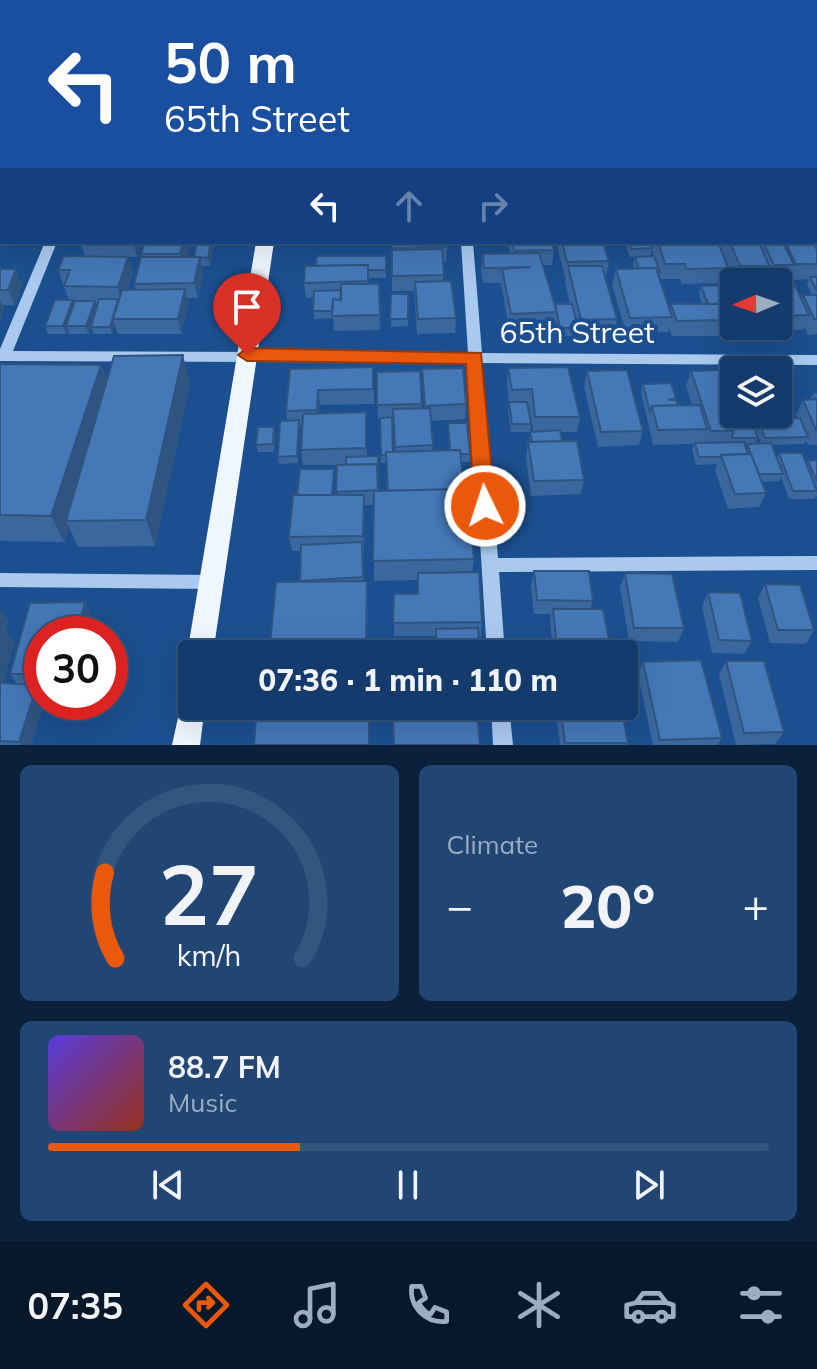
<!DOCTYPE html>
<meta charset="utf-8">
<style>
:root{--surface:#143b6b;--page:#214673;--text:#f1f3f6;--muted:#9dadc1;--line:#33557e;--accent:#ea580c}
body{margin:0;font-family:Mulish,sans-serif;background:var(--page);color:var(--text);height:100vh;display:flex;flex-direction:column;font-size:30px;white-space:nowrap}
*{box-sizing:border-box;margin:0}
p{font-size:26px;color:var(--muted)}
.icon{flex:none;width:44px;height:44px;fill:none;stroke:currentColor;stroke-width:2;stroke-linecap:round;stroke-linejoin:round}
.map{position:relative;height:745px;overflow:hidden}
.sheet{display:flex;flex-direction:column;gap:20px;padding:20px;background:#0b203b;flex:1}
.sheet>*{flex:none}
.banner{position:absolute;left:0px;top:0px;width:818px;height:244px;box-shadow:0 8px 32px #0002,0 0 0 2px var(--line);background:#1a4fa0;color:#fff;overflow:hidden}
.needle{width:52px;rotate:268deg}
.buttons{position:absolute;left:720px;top:268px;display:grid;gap:16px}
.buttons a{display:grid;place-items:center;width:72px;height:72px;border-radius:8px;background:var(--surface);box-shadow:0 8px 32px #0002,0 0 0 2px var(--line);font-size:40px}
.speed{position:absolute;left:24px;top:616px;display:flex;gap:16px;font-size:40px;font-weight:700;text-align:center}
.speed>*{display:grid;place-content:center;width:104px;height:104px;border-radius:50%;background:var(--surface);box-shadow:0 8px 32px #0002,0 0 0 2px var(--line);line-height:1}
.speed .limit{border:12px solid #d22;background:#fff;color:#111}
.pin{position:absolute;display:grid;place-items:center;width:68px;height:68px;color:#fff;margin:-82px -34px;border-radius:50% 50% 50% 0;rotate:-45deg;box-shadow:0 0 8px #0007}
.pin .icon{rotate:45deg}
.me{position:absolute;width:88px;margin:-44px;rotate:356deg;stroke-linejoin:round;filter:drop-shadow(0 0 6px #0008)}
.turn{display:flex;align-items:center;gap:28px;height:168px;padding:0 32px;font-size:36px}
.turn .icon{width:104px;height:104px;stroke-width:2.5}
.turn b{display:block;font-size:56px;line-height:68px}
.lanes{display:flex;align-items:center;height:76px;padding:0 32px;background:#0003;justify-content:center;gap:40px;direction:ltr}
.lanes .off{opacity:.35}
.big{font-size:60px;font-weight:800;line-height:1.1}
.sheet .tile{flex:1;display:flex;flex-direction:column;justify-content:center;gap:12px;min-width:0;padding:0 28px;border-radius:12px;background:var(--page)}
.sheet .dial{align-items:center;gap:0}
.dial svg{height:208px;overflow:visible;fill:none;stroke:var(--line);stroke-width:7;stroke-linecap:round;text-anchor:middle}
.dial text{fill:var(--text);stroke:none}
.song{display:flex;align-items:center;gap:24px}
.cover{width:96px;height:96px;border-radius:12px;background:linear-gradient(135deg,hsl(250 70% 55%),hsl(10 70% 35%))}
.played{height:8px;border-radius:4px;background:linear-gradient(90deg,var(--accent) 35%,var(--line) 35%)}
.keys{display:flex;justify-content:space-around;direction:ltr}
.heat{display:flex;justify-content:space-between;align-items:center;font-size:44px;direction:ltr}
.sheet .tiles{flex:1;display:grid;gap:20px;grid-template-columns:1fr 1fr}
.tile:last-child{grid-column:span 2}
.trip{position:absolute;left:178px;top:640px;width:460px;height:80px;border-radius:8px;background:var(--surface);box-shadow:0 8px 32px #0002,0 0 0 2px var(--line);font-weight:800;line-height:80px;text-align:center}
.dock{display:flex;height:128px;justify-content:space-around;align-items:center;background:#08182b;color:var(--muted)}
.dock .icon{width:56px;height:56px}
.dock .active{color:var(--accent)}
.dock b{font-size:36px;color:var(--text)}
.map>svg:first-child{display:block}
</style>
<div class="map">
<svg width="817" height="745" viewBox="0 0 817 745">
<rect width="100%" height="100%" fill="#1b4f8f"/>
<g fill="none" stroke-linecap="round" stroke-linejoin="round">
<!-- minor -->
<g fill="#a9c9ee" fill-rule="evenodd">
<rect x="143" y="0" width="8" height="2"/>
<rect x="439" y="0" width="8" height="2"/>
<rect x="0" y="38" width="2" height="6"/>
<rect x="0" y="117" width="2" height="6"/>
<rect x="0" y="219" width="2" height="8"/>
<rect x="816" y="219" width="1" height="8"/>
<polygon points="45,242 57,242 13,351 468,353 461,242 473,242 482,353 817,355 817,365 482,363 498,558 817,556 817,570 499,572 505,654 487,654 469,363 0,361 0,349"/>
<polygon points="0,573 211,575 217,577 219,582 217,587 211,589 0,587"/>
<polygon points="491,706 509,706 513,745 493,745"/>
</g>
<!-- major -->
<g fill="#f0f6ff" fill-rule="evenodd">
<rect x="297" y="0" width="12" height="2"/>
<polygon points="256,242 274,242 213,654 192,654 192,663 187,654"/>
<polygon points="192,691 192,706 205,706 200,745 172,745 183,695"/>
</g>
</g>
<!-- wall -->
<g fill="#3a679d" fill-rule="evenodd">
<polygon points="75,0 129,0 128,2 75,2"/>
<polygon points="215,0 268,0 267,2 215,2"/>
<rect x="333" y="0" width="57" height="2"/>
<polygon points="504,0 532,0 532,2 505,2"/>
<polygon points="544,0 579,0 579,2 545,2"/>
<polygon points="598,0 668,0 667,2 599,2"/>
<polygon points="669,0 817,0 817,28 816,2 670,2"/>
<rect x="0" y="45" width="2" height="70"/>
<polygon points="816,122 817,122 816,204"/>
<polygon points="0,128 2,128 2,197 0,198"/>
<path d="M816 227H817V334L808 335 804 327 803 330 757 332 754 326H778V282L735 281 719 242H816ZM809 279 807 285 812 295H803L801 299 792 280Z"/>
<path d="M81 242H141L137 257H124L133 272 127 290 135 289 134 284 142 257 141 254 190 244 187 257H194L197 242H190H214L210 266H202L203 272 198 298H187L188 304 181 334H118L115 325 112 334H94L91 327 89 334H69L68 330 66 334H48L45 326 69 300 58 270 85 257ZM73 301H94L74 304Z"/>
<polygon points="392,242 447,247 446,262 443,262 443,281 456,318 455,333 417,334 414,291 392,291"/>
<polygon points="508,242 552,242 554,250 552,265 543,265 555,306 570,304 565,282 566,277 565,277 556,242 603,242 609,261 606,276 604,276 617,319 614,335 578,335 577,333 577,336 559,336 556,320 554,328 509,329 501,283 483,283 481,269 483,254 510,253"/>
<polygon points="625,242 650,242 650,243 651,242 718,242 728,268 723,283 682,284 680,279 661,279 659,273 659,276 670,310 671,304 702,304 699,294 701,286 734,285 734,311 724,311 726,319 750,328 747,335 727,335 724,328 722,336 672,336 669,327 668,332 626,333 612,285 616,269 634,269 633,264 635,257 654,256 652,250 650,256 630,257"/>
<polygon points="386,256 386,278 368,278 368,284 379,284 380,330 334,331 333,318 314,319 314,298 306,298 304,283 316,266"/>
<polygon points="0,269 22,284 15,305 3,305 4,309 0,321"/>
<polygon points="391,294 408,294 408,326 391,327"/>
<polygon points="0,364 101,365 107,380 190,383 155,546 78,547 69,527 64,542 0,541"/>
<polygon points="508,368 580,417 577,432 560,432 562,441 584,480 581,494 531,496 526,457 528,442 529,442 530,432 533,431 529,404 528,404 531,424 530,432 511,432 508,410 509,402 507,383"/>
<path d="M290 369 374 382V404L320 405 319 413 366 412 367 457 378 456V491H388L387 463H381L380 420H378L377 372 420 371 422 408H424L422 369 466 404 465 419 431 421 432 451 449 450 448 423 470 454V462H461L474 559 472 572 482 622 481 636H478L480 654H436V636H394V594H418V580L374 581V505H365L364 550H363L364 581H367L368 601 367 654H273L270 644 300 582 301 551H292L289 537 297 495 334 477 333 495H337V465H346H303L301 450 302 425 300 426 298 463 279 464 278 457 287 421 286 411ZM392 420H394L395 452H393Z"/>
<polygon points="587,371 643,431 639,445 598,447 584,387"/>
<polygon points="691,371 734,387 734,398 732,404 758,438 755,444 761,443 750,414 778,414 784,418 798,418 796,415 803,400 810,399 814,393 817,393 817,445 808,445 806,440 804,444 772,445 777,458 779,453 807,464 808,461 817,460 817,499 816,495 814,499 789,499 781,477 779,481 761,482 766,493 759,507 728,509 715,470 718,464 696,465 692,450 694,444 653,445 641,392 643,384 676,400 678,405 692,405 686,386"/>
<polygon points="274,427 275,435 274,452 258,452 256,445"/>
<polygon points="534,571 593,601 590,609 610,645 607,654 553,654 550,622 551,614 534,614 531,585"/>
<polygon points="625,573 684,628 678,642 629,641 620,587"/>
<polygon points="765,584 814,630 806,644 770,643 758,598"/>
<polygon points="708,592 752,641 744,654 712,653 702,606"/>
<polygon points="85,602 92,616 87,634 42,634 42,686 39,687 42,692 42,702 44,702 31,745 0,745 0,609 8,621 6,630 14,643 3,683 17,684 10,674 30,603"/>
<polygon points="726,661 784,732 775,744 736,745 719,674"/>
<polygon points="643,662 722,738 718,745 653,745 638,675"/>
<polygon points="555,706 621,706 628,743 626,745 560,745"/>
</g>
<!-- shaded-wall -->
<g fill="#305480">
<polygon points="0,0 6,0 6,2 2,2 2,16 0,16"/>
<polygon points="2,46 2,69 0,70 0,49"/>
<polygon points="133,242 141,242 137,257"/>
<polygon points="183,242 189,242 190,244 184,269 180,254"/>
<polygon points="211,242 213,242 214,245 210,266 208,258"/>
<polygon points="128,257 133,272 122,302 118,287"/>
<polygon points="200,257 203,272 198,298 194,283"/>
<polygon points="16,269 22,284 15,305 8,290"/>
<polygon points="185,289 188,304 181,334 178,319"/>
<polygon points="0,299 4,309 0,321"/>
<polygon points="118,299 120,307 113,319 115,325 112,334 110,327"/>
<polygon points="73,300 76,307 66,326 68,330 66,334 63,326"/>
<polygon points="95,301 97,309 89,334 86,326"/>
<polygon points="183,355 190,383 155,546 146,520"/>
<polygon points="101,365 111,392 66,521 69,527 64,542 51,516"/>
<polygon points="318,390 320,405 319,425 317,410"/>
<polygon points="299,420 300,428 298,463 297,456"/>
<polygon points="364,495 365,509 364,550 363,536"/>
<polygon points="367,581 368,601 367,654 366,643"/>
<polygon points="85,602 92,616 87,634 77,634"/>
<polygon points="0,609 8,621 6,630 14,643 0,694"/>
<polygon points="37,685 42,692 42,702 44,702 31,745 21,745 19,742"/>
<rect x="369" y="706" width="1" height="39"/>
</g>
<!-- building -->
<g fill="#4478b7" stroke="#305480" stroke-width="2">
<polygon points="8,0 41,0 40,2 7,2"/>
<polygon points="92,0 124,0 123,2 91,2"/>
<polygon points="165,0 201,0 200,2 164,2"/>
<rect x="223" y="0" width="36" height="2"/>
<rect x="333" y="0" width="42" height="2"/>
<rect x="394" y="0" width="46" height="2"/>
<polygon points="501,0 501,2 471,2 471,1"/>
<polygon points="549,0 579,0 549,1"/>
<polygon points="698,0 713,0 714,2 699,2"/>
<polygon points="763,0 789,0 791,2 764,2"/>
<polygon points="666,1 667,2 622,2 628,1"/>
<polygon points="816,43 817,45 817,68 816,68"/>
<rect x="0" y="70" width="2" height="31"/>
<rect x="816" y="122" width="1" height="27"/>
<rect x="0" y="133" width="2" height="18"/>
<polygon points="0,160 2,160 2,180 0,182"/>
<polygon points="816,166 817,167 817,189 816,189"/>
<polygon points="81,242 130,242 81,243"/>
<polygon points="145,242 183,242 180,254 141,254"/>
<polygon points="197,242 211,242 208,258 194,257"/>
<polygon points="392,242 446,242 447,247 392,248"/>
<polygon points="513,242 552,242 554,250 514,251"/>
<polygon points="562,242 603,242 609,261 567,262"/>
<polygon points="629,242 650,242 652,248 631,249"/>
<polygon points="658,242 718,242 728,268 686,269 685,264 665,264"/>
<polygon points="730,242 759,242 769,266 740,266"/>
<polygon points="763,242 783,242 794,265 774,265"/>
<polygon points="785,242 813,242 817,250 817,264 796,264"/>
<polygon points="442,249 444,275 392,276 392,250"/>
<polygon points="539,253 557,312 511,314 502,269 531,267 484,268 483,254"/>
<polygon points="64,256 128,257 118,287 64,286 70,270 58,270"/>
<polygon points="317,256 386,256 386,270 368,270 368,265 316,266"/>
<polygon points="654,256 660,272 657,272 656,268 639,269 635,257"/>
<polygon points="141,257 200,257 194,283 134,284"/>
<polygon points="368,265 368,281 304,283 305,266"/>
<polygon points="568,266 602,266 617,319 581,320"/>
<polygon points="656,268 672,317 630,318 616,269"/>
<polygon points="0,269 16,269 8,290 0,290"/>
<polygon points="790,275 809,315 778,316 778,282 748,282 745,276"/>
<polygon points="810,277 817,277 817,291"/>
<polygon points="451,281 456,318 418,319 415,282"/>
<polygon points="341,284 379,284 380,315 332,316 333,299 341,300"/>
<polygon points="734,285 734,303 708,304 701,286"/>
<polygon points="185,289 178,319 113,319 122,290"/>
<polygon points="341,290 340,300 333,299 332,311 313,311 314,291"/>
<polygon points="391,294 408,294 408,319 390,319"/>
<polygon points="803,295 817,295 817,319 814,319"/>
<polygon points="99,299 118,299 110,327 91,327"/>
<polygon points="55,300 73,300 63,326 45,326"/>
<polygon points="75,301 95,301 86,326 66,326"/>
<polygon points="555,304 572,304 578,328 560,328"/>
<polygon points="671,304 721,304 727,320 677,321"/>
<polygon points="727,318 734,318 734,326 750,326 750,328 729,327"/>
<polygon points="183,355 146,520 66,521 114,356"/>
<polygon points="0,364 101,365 51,516 0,515"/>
<polygon points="373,367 373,389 318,390 317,410 286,411 290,369"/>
<polygon points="568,367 580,417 535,417 532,389 512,390 508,368"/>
<polygon points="463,368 466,404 425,406 422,369"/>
<polygon points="627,370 643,431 601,432 587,371"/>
<polygon points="728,370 734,387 734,392 720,393 734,431 711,431 691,371"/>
<polygon points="420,371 422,404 377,405 377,372"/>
<polygon points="671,383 676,398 668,400 676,400 678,405 652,406 650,412 643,384"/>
<polygon points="817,399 817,430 816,430 803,400"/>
<polygon points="509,402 527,402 531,424 512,424"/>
<polygon points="778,403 784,418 800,418 808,437 765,438 756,414 778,414"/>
<polygon points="724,404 734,404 734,414 749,414 758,438 732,438 732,436 734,431"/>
<polygon points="700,405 707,429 658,430 652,406"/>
<polygon points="430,408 433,445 395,447 393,409"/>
<polygon points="366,412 366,448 301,450 303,414"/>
<polygon points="392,417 393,452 386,452 386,455 381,455 380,418"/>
<polygon points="299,420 297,456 278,457 280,421"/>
<polygon points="448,423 467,423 470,454 460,454 460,450 450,450"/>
<polygon points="258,427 274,427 273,444 256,445"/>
<polygon points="560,430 562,441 532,442 530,432"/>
<polygon points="577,441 584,480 534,481 528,442"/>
<polygon points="744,442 748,454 721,455 722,457 699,457 695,443"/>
<polygon points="771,443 783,474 759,474 747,444"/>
<polygon points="460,450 464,489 388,491 386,452"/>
<polygon points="779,453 802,453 817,491 793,491"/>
<polygon points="751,454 766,493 735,494 721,455"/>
<polygon points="378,456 378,468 377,468 377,464 346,465 346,457"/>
<polygon points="817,460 817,481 808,461"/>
<polygon points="377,464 378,490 336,492 337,465"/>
<polygon points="300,469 334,469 332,495 297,495"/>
<polygon points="467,489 474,559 373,561 374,491"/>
<polygon points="293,495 364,495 363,536 289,537"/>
<polygon points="362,542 363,577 300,581 301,545"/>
<polygon points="534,571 589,571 593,601 537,600"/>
<polygon points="479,572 482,622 393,623 394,594 418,594 418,573"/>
<polygon points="625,573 672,574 684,628 634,628"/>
<polygon points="367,581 366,643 270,644 276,582"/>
<polygon points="765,584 800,585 814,630 778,630"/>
<polygon points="708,592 740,593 752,641 719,640"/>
<polygon points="85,602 77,634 42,634 42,674 10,674 30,603"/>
<polygon points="553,609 603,609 610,645 557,646"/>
<polygon points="478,628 480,654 437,654 436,629"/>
<rect x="387" y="646" width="43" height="8"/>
<polygon points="701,660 722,738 660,740 643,662"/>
<polygon points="726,661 764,661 784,732 744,733"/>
<polygon points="0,683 37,685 19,742 0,741"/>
<polygon points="257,706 369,706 369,745 254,745"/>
<polygon points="560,706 621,706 628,743 565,743"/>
<polygon points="477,713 480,745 394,745 393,716"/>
</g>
<!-- route -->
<polygon fill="#ea580c" stroke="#983908" stroke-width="2" points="247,348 481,353 495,506 492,512 478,512 474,506 466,364 247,361 238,355"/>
<g text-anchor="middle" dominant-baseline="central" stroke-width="8" stroke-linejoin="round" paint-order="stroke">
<!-- street labels -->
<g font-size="30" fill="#fff" stroke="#1b4f8f">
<text x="577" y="332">65th Street</text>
</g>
</g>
</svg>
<div class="buttons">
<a><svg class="needle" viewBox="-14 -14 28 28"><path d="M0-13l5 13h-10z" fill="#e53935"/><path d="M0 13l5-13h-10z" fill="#9dadc1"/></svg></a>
<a><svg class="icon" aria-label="layers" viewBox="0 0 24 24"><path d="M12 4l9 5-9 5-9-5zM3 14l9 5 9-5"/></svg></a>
</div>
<div class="speed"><div class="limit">30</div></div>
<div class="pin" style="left:247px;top:355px;background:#d93025"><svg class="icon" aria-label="arrive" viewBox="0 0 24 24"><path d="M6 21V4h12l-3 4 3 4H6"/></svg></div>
<svg class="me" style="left:485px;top:506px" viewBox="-20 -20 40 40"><circle r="17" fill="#ea580c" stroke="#fff" stroke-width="3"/><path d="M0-11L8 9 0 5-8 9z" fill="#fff"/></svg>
<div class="trip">07:36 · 1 min · 110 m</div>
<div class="banner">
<div class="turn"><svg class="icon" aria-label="left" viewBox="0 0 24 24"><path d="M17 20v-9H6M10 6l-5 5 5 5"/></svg><div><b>50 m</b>65th Street</div></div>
<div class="lanes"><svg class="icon" aria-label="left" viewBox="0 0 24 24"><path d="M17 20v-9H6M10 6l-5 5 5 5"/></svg><svg class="icon off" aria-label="ahead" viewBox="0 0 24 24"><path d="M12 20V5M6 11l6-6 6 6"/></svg><svg class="icon off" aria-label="right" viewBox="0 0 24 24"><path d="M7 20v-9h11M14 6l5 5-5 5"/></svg></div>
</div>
</div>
<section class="sheet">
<div class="tiles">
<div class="tile dial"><svg viewBox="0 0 100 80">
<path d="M14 69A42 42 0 1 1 86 69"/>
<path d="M14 69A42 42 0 0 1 10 36" stroke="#ea580c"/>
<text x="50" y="56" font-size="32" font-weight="700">27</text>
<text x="50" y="72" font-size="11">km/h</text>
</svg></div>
<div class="tile"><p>Climate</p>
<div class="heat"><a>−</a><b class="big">20°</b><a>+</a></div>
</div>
<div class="tile">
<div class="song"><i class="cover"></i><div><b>88.7 FM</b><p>Music</p></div></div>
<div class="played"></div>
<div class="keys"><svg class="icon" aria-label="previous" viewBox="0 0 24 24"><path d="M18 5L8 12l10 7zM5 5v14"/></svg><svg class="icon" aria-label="pause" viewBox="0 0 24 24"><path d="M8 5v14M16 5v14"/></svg><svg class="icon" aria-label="next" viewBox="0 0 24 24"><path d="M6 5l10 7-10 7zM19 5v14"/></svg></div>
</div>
</div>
</section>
<nav class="dock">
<b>07:35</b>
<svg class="icon active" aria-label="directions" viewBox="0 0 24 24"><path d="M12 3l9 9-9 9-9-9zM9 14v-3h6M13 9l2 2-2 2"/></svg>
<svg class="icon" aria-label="music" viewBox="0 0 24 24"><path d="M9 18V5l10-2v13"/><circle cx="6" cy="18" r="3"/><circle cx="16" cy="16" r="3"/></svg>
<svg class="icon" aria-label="phone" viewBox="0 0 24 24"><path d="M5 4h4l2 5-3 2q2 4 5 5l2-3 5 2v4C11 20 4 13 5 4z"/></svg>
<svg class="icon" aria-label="climate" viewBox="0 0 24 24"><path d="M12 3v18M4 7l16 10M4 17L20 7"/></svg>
<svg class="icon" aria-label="car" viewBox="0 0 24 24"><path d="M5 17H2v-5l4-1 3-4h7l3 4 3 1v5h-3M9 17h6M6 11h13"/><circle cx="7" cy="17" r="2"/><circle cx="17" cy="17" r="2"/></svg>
<svg class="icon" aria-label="filters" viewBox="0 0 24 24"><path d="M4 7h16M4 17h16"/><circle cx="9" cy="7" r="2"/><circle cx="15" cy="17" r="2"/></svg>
</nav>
